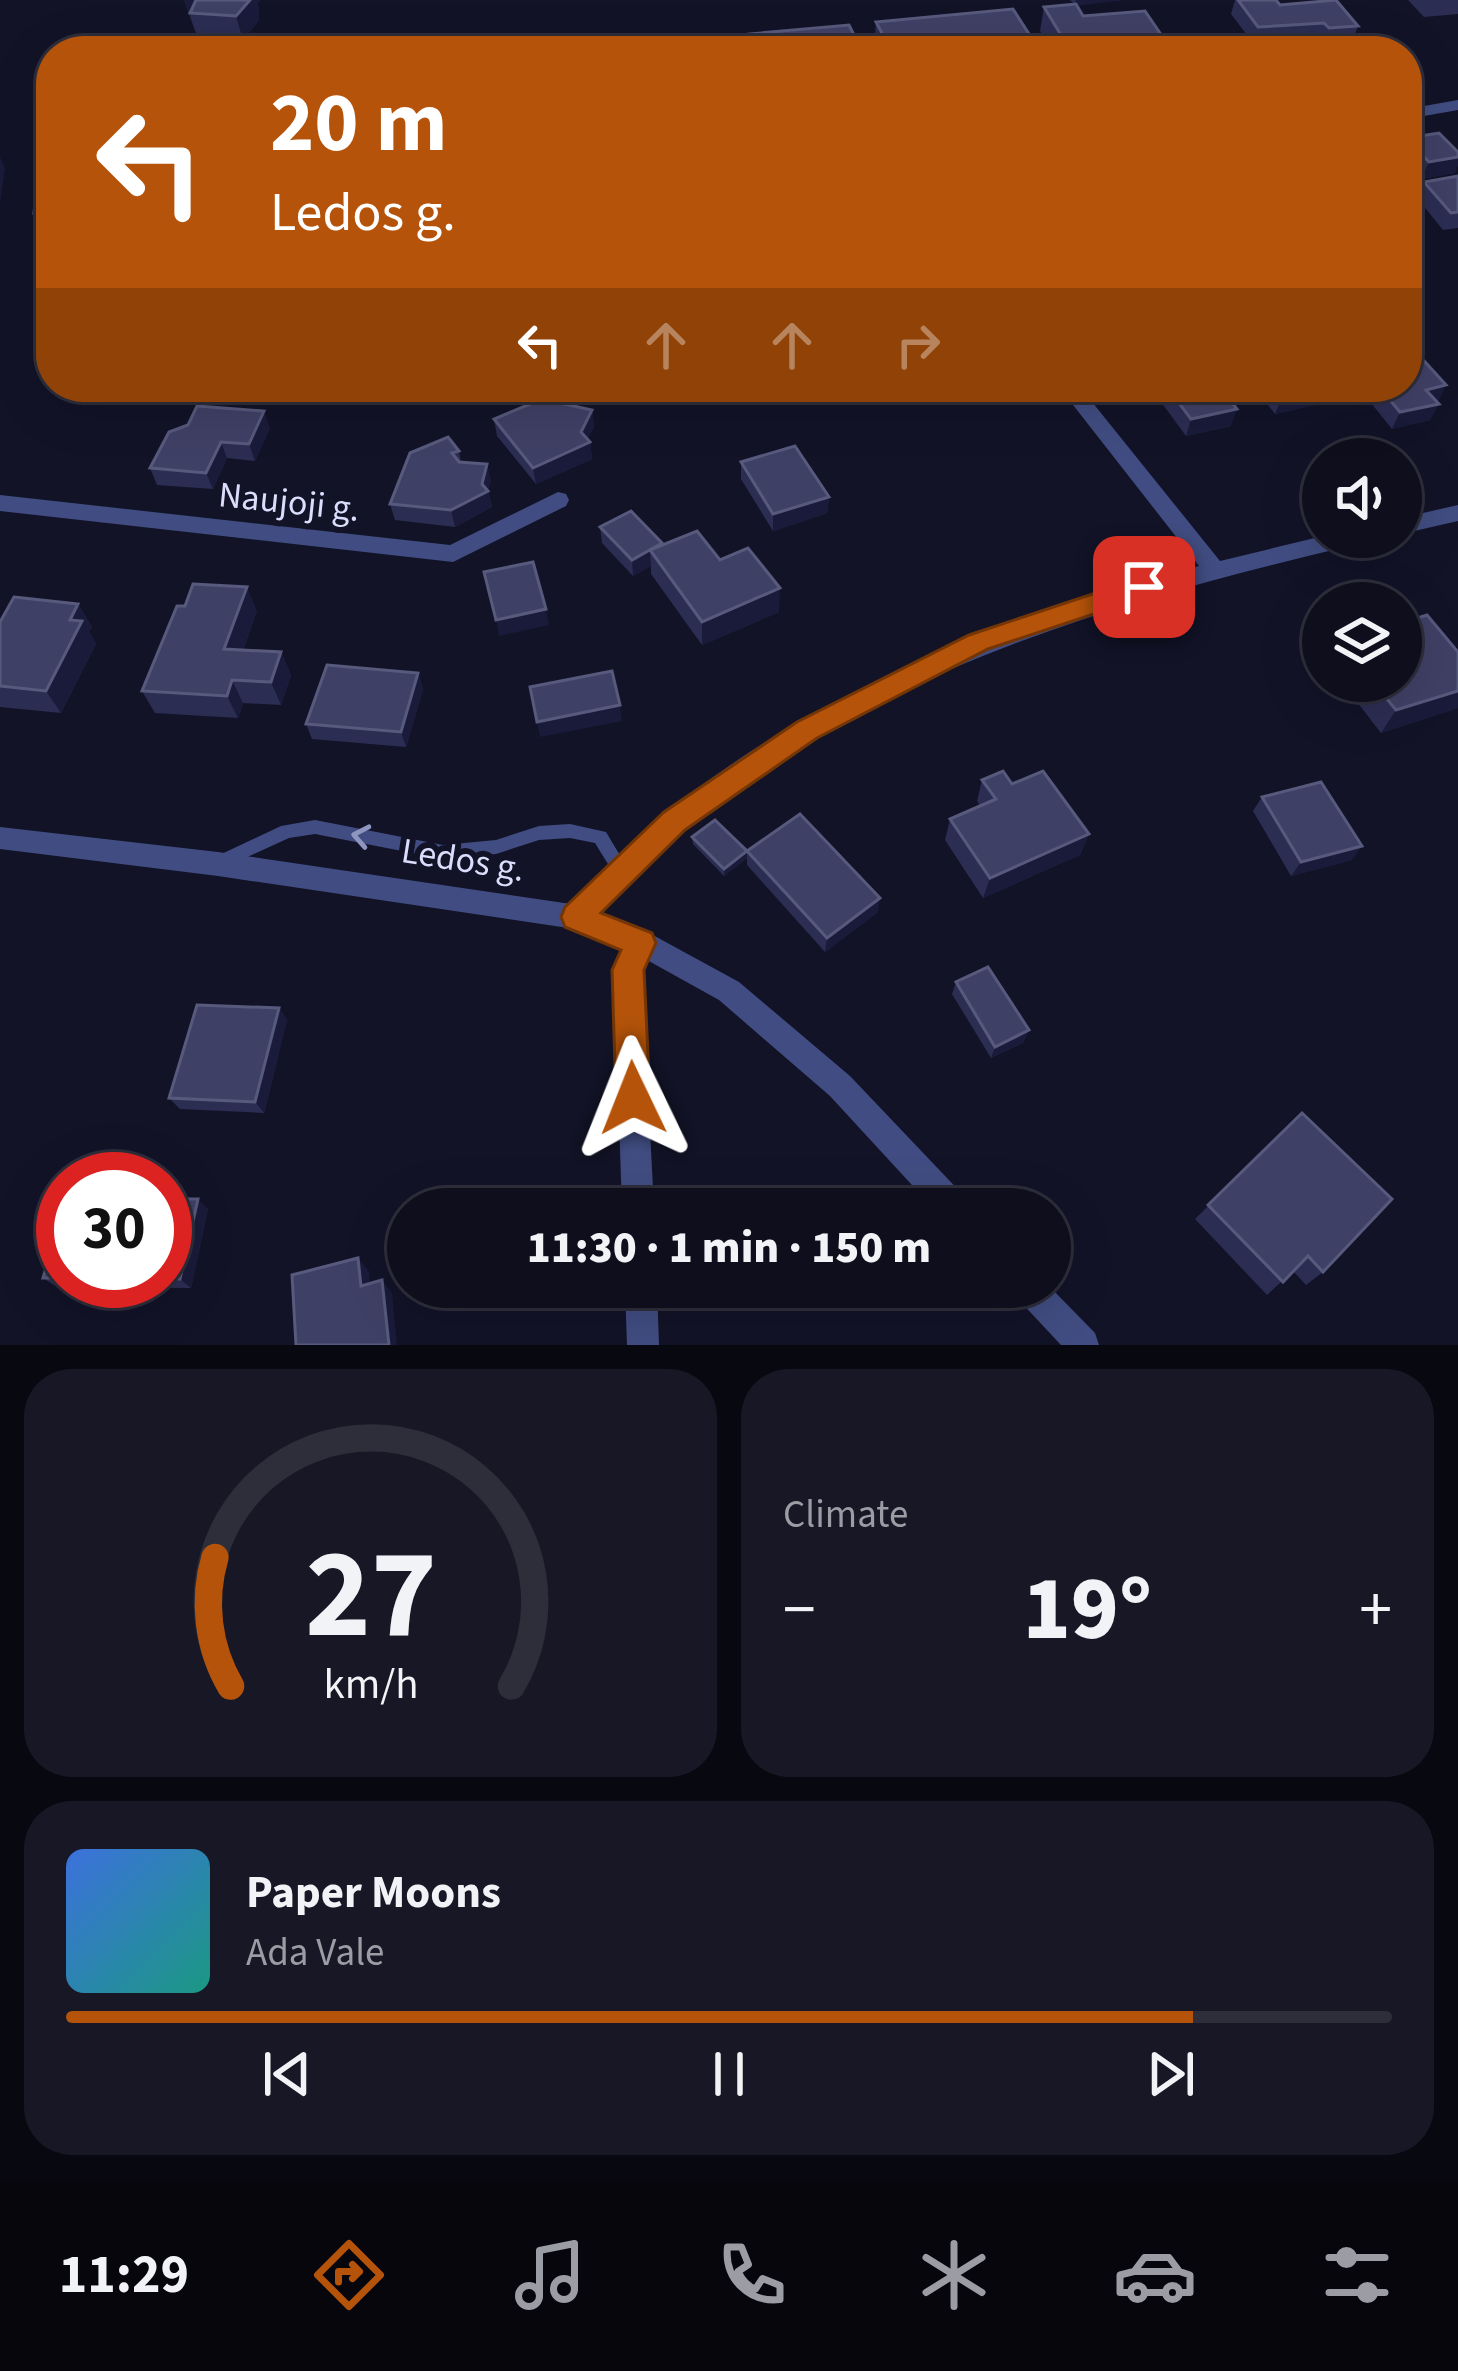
<!DOCTYPE html>
<meta charset="utf-8">
<style>
:root{--surface:#0e0e1d;--page:#171726;--text:#f1f3f6;--muted:#9b9ca4;--line:#2e2e3b;--accent:#b45309}
body{margin:0;font-family:"Source Sans 3",sans-serif;background:var(--page);color:var(--text);height:100vh;display:flex;flex-direction:column;font-size:45px;white-space:nowrap}
*{box-sizing:border-box;margin:0}
p{font-size:39px;color:var(--muted)}
.icon{flex:none;width:66px;height:66px;fill:none;stroke:currentColor;stroke-width:2;stroke-linecap:round;stroke-linejoin:round}
.map{position:relative;height:1345px;overflow:hidden}
.drawer{display:flex;flex-direction:column;gap:24px;padding:24px;background:#080810;flex:1}
.drawer>*{flex:none}
.banner{position:absolute;left:36px;top:36px;width:1386px;height:366px;border-radius:48px;box-shadow:0 12px 48px #0002,0 0 0 3px var(--line);background:#b45309;color:#fff;overflow:hidden}
.fabs{position:absolute;left:1302px;top:438px;display:grid;gap:24px}
.fabs a{display:grid;place-items:center;width:120px;height:120px;border-radius:50%;background:var(--surface);box-shadow:0 12px 48px #0002,0 0 0 3px var(--line);font-size:60px}
.speed{position:absolute;left:36px;top:1152px;display:flex;gap:24px;font-size:60px;font-weight:700;text-align:center}
.speed>*{display:grid;place-content:center;width:156px;height:156px;border-radius:50%;background:var(--surface);box-shadow:0 12px 48px #0002,0 0 0 3px var(--line);line-height:1}
.speed .limit{border:18px solid #d22;background:#fff;color:#111}
.pin{position:absolute;display:grid;place-items:center;width:102px;height:102px;color:#fff;margin:-51px;border-radius:24px;box-shadow:0 6px 18px #0006}
.me{position:absolute;width:132px;margin:-66px;rotate:358deg;stroke-linejoin:round;filter:drop-shadow(0 0 9px #0008)}
.turn{display:flex;align-items:center;gap:42px;height:252px;padding:0 36px;font-size:54px}
.turn .icon{width:156px;height:156px;stroke-width:2.5}
.turn b{display:block;font-size:84px;line-height:102px}
.lanes{display:flex;align-items:center;height:114px;padding:0 36px;background:#0003;justify-content:center;gap:60px;direction:ltr}
.lanes .off{opacity:.35}
.big{font-size:90px;font-weight:800;line-height:1.1}
.drawer .card{flex:1;display:flex;flex-direction:column;justify-content:center;gap:18px;min-width:0;padding:0 42px;border-radius:48px;background:var(--page)}
.drawer .dial{align-items:center;gap:0}
.dial svg{height:312px;overflow:visible;fill:none;stroke:var(--line);stroke-width:7;stroke-linecap:round;text-anchor:middle}
.dial text{fill:var(--text);stroke:none}
.song{display:flex;align-items:center;gap:36px}
.cover{width:144px;height:144px;border-radius:18px;background:linear-gradient(135deg,hsl(220 70% 55%),hsl(170 70% 35%))}
.played{height:12px;border-radius:6px;background:linear-gradient(90deg,var(--accent) 85%,var(--line) 85%)}
.keys{display:flex;justify-content:space-around;direction:ltr}
.heat{display:flex;justify-content:space-between;align-items:center;font-size:66px;direction:ltr}
.drawer .tiles{flex:1;display:grid;gap:24px;grid-template-columns:1fr 1fr}
.card:last-child{grid-column:span 2}
.trip{position:absolute;left:387px;top:1188px;width:684px;height:120px;border-radius:60px;background:var(--surface);box-shadow:0 12px 48px #0002,0 0 0 3px var(--line);font-weight:800;line-height:120px;text-align:center}
.tabs{display:flex;height:192px;justify-content:space-around;align-items:center;background:#06060c;color:var(--muted)}
.tabs .icon{width:84px;height:84px}
.tabs .on{color:var(--accent)}
.tabs b{font-size:54px;color:var(--text)}
.map>svg:first-child{display:block}
</style>
<div class="map">
<svg width="1458" height="1345" viewBox="0 0 1458 1345">
<rect width="100%" height="100%" fill="#121327"/>
<g fill="none" stroke-linecap="round" stroke-linejoin="round">
<!-- lane -->
<polygon fill="#414d82" fill-rule="evenodd" points="315,820 443,845 496,840 539,826 570,824 606,832 630,872 628,877 622,879 616,877 595,843 570,838 539,840 496,854 443,859 315,834 289,838 219,870 213,868 211,863 213,858 281,826"/>
<!-- street -->
<g fill="#414d82" fill-rule="evenodd">
<polygon points="1458,100 1458,110 1407,119 1407,109"/>
<path d="M1059 387H1080L1220 561 1323 536 1365 537 1354 545C1115 601 875 671 682 830 652 855 625 885 598 913L651 934 739 982 850 1076 966 1198 971 1209H934L830 1096 719 1000 647 960 642 970 654 1209H622L614 970 624 949 575 929 218 876 0 849V827L218 852 571 904C601 874 630 842 663 815 817 690 1008 615 1199 566Z"/>
<polygon points="558,492 566,494 569,500 566,506 453,562 0,511 0,495 450,545"/>
<polygon points="1458,505 1458,521 1401,534 1401,518"/>
<polygon points="625,1287 657,1287 659,1345 627,1345"/>
<polygon points="1012,1287 1050,1287 1095,1333 1099,1345 1061,1345 1017,1298"/>
</g>
</g>
<!-- wall -->
<g fill="#2c2d53">
<polygon points="184,0 260,0 258,3 259,20 243,40 197,36"/>
<polygon points="1070,0 1121,0 1076,5 1083,16 1162,36 1158,51 1052,51 1040,31 1044,7 1074,4"/>
<polygon points="1235,0 1276,0 1280,5 1358,26 1352,42 1323,45 1319,39 1253,43 1231,14"/>
<polygon points="1408,0 1458,0 1458,14 1424,17"/>
<polygon points="876,22 1029,34 1026,51 877,51 874,46"/>
<polygon points="1407,124 1455,173 1421,179 1414,171"/>
<polygon points="1458,176 1458,228 1443,230 1417,198 1424,182"/>
<polygon points="1150,387 1220,387 1231,426 1186,436"/>
<polygon points="1254,387 1327,387 1319,404 1275,414"/>
<polygon points="1358,387 1407,387 1437,402 1430,420 1392,429"/>
<polygon points="592,410 594,427 587,439 590,442 592,459 536,484 497,436 494,419"/>
<polygon points="270,428 255,461 227,458 213,489 157,485 150,468 169,432"/>
<polygon points="459,451 461,462 491,480 488,490 492,507 455,527 395,520 390,504"/>
<polygon points="741,462 829,497 827,513 773,531 741,479"/>
<polygon points="600,527 720,560 779,612 702,645 651,574 651,566 633,576 602,543"/>
<polygon points="78,604 92,627 89,632 96,644 61,713 0,707 0,622"/>
<polygon points="257,611 243,650 281,652 291,675 281,705 243,703 238,718 155,713 142,691"/>
<polygon points="1458,652 1458,708 1381,733 1357,702 1362,693 1353,681 1401,681"/>
<polygon points="418,673 423,689 406,747 312,739 306,724"/>
<polygon points="982,780 1012,784 1089,834 1080,855 983,898 945,840 950,819 980,806 977,801"/>
<polygon points="1262,797 1352,860 1291,876 1253,811"/>
<polygon points="692,837 747,858 724,876 693,844"/>
<polygon points="747,851 878,912 825,952 747,865"/>
<polygon points="956,982 1029,1030 1023,1043 991,1058 952,994"/>
<polygon points="279,1008 287,1020 264,1113 180,1109 169,1098"/>
<polygon points="1302,1113 1323,1272 1306,1285 1293,1271 1267,1295 1195,1219"/>
<polygon points="165,1199 208,1209 191,1288 57,1287 43,1278 63,1209 63,1281 165,1281"/>
</g>
<!-- shaded-wall -->
<g fill="#1a1b3a">
<polygon points="184,0 202,0 190,13 191,18"/>
<polygon points="250,0 260,0 258,3 259,20 243,40 236,16"/>
<polygon points="1076,0 1121,0 1074,6"/>
<polygon points="1029,34 1026,51 973,51 974,43"/>
<polygon points="1421,154 1414,171 1407,172 1407,156"/>
<polygon points="0,157 5,168 0,203"/>
<polygon points="1458,157 1458,166 1455,173 1421,179 1429,162"/>
<polygon points="51,210 51,228 42,229 34,213"/>
<polygon points="1446,385 1438,402 1426,390"/>
<polygon points="1327,387 1319,404 1275,414 1282,397"/>
<polygon points="1439,404 1430,420 1392,429 1400,412"/>
<polygon points="1237,409 1231,426 1186,436 1191,419"/>
<polygon points="592,410 594,427 584,445 590,442 592,459 536,484 533,468 581,432"/>
<polygon points="264,411 270,428 255,461 249,444"/>
<polygon points="221,442 227,458 213,489 206,473"/>
<polygon points="487,464 491,480 488,491 492,507 455,527 451,510 482,484"/>
<polygon points="829,497 827,513 773,531 773,514"/>
<polygon points="662,543 650,550 651,566 633,576 632,560"/>
<polygon points="247,587 257,611 235,671 224,649"/>
<polygon points="780,588 779,612 702,645 702,622"/>
<polygon points="78,604 92,627 89,632 96,644 61,713 46,691 70,620"/>
<polygon points="546,609 549,625 499,636 496,620"/>
<polygon points="281,652 291,675 281,705 271,682"/>
<polygon points="418,673 423,689 406,747 401,732"/>
<polygon points="232,680 243,703 238,718 227,696"/>
<polygon points="1458,691 1458,708 1381,733 1396,710"/>
<polygon points="620,705 622,721 540,737 537,722"/>
<polygon points="1089,834 1080,855 983,898 990,878"/>
<polygon points="1362,846 1352,860 1291,876 1301,862"/>
<polygon points="747,851 747,858 724,876 724,869"/>
<polygon points="880,898 878,912 825,952 827,938"/>
<polygon points="279,1008 287,1020 264,1113 255,1102"/>
<polygon points="1029,1030 1023,1043 991,1058 995,1047"/>
<polygon points="198,1199 208,1209 191,1288 180,1279"/>
<polygon points="358,1258 369,1271 371,1298 361,1286"/>
<polygon points="382,1280 392,1293 397,1345 389,1345"/>
</g>
<!-- building -->
<g fill="#3f4065" stroke="#57597d" stroke-width="3">
<polygon points="196,0 250,0 236,16 190,13"/>
<polygon points="1238,0 1276,0 1280,5 1336,0 1358,26 1329,28 1324,23 1258,27"/>
<polygon points="1076,4 1083,16 1145,11 1162,36 1106,41 1086,39 1089,43 1067,45 1044,7"/>
<polygon points="1013,9 1029,34 974,43 890,48 876,22"/>
<polygon points="849,25 862,51 755,51 749,34"/>
<polygon points="712,37 716,51 635,51 633,42 656,40 658,45"/>
<polygon points="1407,124 1420,136 1439,133 1458,152 1458,157 1429,162 1421,154 1407,156"/>
<polygon points="51,173 51,210 34,213 38,175"/>
<polygon points="1458,176 1458,212 1451,213 1424,182"/>
<polygon points="1407,342 1446,385 1426,390 1439,404 1400,412 1379,387 1407,387"/>
<polygon points="1167,387 1220,387 1237,409 1191,419"/>
<polygon points="1274,387 1327,387 1282,397"/>
<polygon points="542,399 592,410 581,432 590,442 533,468 494,419"/>
<polygon points="197,406 264,411 249,444 221,442 206,473 150,468 169,432 188,425"/>
<polygon points="448,437 459,451 452,453 459,462 487,464 482,484 488,491 451,510 390,504 410,453"/>
<polygon points="795,446 829,497 773,514 741,462"/>
<polygon points="631,511 662,543 632,560 600,527"/>
<polygon points="697,531 720,560 748,548 780,588 702,622 650,550"/>
<polygon points="533,562 546,609 496,620 484,572"/>
<polygon points="193,584 247,587 224,649 281,652 271,682 232,680 227,696 142,691 177,606 185,606"/>
<polygon points="14,597 78,604 70,620 82,621 46,691 0,686 0,622"/>
<polygon points="1427,615 1458,652 1458,691 1396,710 1372,681 1401,681 1401,623"/>
<polygon points="327,665 418,673 401,732 306,724"/>
<polygon points="612,671 620,705 537,722 530,687"/>
<polygon points="1003,771 1012,784 1043,771 1089,834 990,878 950,819 996,799 982,780"/>
<polygon points="1321,782 1362,846 1301,862 1262,797"/>
<polygon points="800,814 880,898 827,938 747,851"/>
<polygon points="715,820 747,851 724,869 692,837"/>
<polygon points="988,967 1029,1030 995,1047 956,982"/>
<polygon points="197,1005 279,1008 255,1102 169,1098"/>
<polygon points="1302,1113 1392,1199 1323,1272 1308,1256 1283,1282 1208,1205"/>
<polygon points="165,1199 198,1199 180,1279 165,1279"/>
<polygon points="63,1209 63,1278 43,1278"/>
<polygon points="358,1258 361,1286 382,1280 389,1345 296,1345 292,1275"/>
</g>
<!-- one-way arrows -->
<defs><path id="oneway-chevron" d="M-2-3.5L2.5 0L-2 3.5" fill="none" stroke-width="1.6" stroke-linecap="round" stroke-linejoin="round" transform="scale(3)"/></defs>
<use stroke="#8e96bf" href="#oneway-chevron" transform="translate(361 836) rotate(-169)"/>
<!-- route -->
<polygon fill="#b45309" stroke="#753606" stroke-width="3" points="1144,577 1158,587 1154,594 988,649 817,738 685,830 601,913 652,933 656,943 644,970 650,1098 645,1109 633,1114 621,1109 616,1098 612,970 621,950 565,927 561,917 565,907 664,812 797,722 969,635"/>
<g text-anchor="middle" dominant-baseline="central" stroke-width="12" stroke-linejoin="round" paint-order="stroke">
<!-- street labels -->
<g font-size="36" fill="#dadefc" stroke="#121327">
<text transform="translate(289 502) rotate(6)">Naujoji g.</text>
<text transform="translate(463 860) rotate(9)">Ledos g.</text>
</g>
</g>
</svg>
<div class="fabs">
<a><svg class="icon" aria-label="sound" viewBox="0 0 24 24"><path d="M4 9h4l5-4v14l-5-4H4zM17 9q2 3 0 6"/></svg></a>
<a><svg class="icon" aria-label="layers" viewBox="0 0 24 24"><path d="M12 4l9 5-9 5-9-5zM3 14l9 5 9-5"/></svg></a>
</div>
<div class="speed"><div class="limit">30</div></div>
<div class="pin" style="left:1144px;top:587px;background:#d93025"><svg class="icon" aria-label="arrive" viewBox="0 0 24 24"><path d="M6 21V4h12l-3 4 3 4H6"/></svg></div>
<svg class="me" style="left:633px;top:1098px" viewBox="-20 -20 40 40"><path d="M0-17L14 15 0 8-14 15z" fill="#b45309" stroke="#fff" stroke-width="4"/></svg>
<div class="trip">11:30 · 1 min · 150 m</div>
<div class="banner">
<div class="turn"><svg class="icon" aria-label="left" viewBox="0 0 24 24"><path d="M17 20v-9H6M10 6l-5 5 5 5"/></svg><div><b>20 m</b>Ledos g.</div></div>
<div class="lanes"><svg class="icon" aria-label="left" viewBox="0 0 24 24"><path d="M17 20v-9H6M10 6l-5 5 5 5"/></svg><svg class="icon off" aria-label="ahead" viewBox="0 0 24 24"><path d="M12 20V5M6 11l6-6 6 6"/></svg><svg class="icon off" aria-label="ahead" viewBox="0 0 24 24"><path d="M12 20V5M6 11l6-6 6 6"/></svg><svg class="icon off" aria-label="right" viewBox="0 0 24 24"><path d="M7 20v-9h11M14 6l5 5-5 5"/></svg></div>
</div>
</div>
<section class="drawer">
<div class="tiles">
<div class="card dial"><svg viewBox="0 0 100 80">
<path d="M14 69A42 42 0 1 1 86 69"/>
<path d="M14 69A42 42 0 0 1 10 36" stroke="#b45309"/>
<text x="50" y="56" font-size="32" font-weight="700">27</text>
<text x="50" y="72" font-size="11">km/h</text>
</svg></div>
<div class="card"><p>Climate</p>
<div class="heat"><a>−</a><b class="big">19°</b><a>+</a></div>
</div>
<div class="card">
<div class="song"><i class="cover"></i><div><b>Paper Moons</b><p>Ada Vale</p></div></div>
<div class="played"></div>
<div class="keys"><svg class="icon" aria-label="previous" viewBox="0 0 24 24"><path d="M18 5L8 12l10 7zM5 5v14"/></svg><svg class="icon" aria-label="pause" viewBox="0 0 24 24"><path d="M8 5v14M16 5v14"/></svg><svg class="icon" aria-label="next" viewBox="0 0 24 24"><path d="M6 5l10 7-10 7zM19 5v14"/></svg></div>
</div>
</div>
</section>
<nav class="tabs">
<b>11:29</b>
<svg class="icon on" aria-label="directions" viewBox="0 0 24 24"><path d="M12 3l9 9-9 9-9-9zM9 14v-3h6M13 9l2 2-2 2"/></svg>
<svg class="icon" aria-label="music" viewBox="0 0 24 24"><path d="M9 18V5l10-2v13"/><circle cx="6" cy="18" r="3"/><circle cx="16" cy="16" r="3"/></svg>
<svg class="icon" aria-label="phone" viewBox="0 0 24 24"><path d="M5 4h4l2 5-3 2q2 4 5 5l2-3 5 2v4C11 20 4 13 5 4z"/></svg>
<svg class="icon" aria-label="climate" viewBox="0 0 24 24"><path d="M12 3v18M4 7l16 10M4 17L20 7"/></svg>
<svg class="icon" aria-label="car" viewBox="0 0 24 24"><path d="M5 17H2v-5l4-1 3-4h7l3 4 3 1v5h-3M9 17h6M6 11h13"/><circle cx="7" cy="17" r="2"/><circle cx="17" cy="17" r="2"/></svg>
<svg class="icon" aria-label="filters" viewBox="0 0 24 24"><path d="M4 7h16M4 17h16"/><circle cx="9" cy="7" r="2"/><circle cx="15" cy="17" r="2"/></svg>
</nav>
